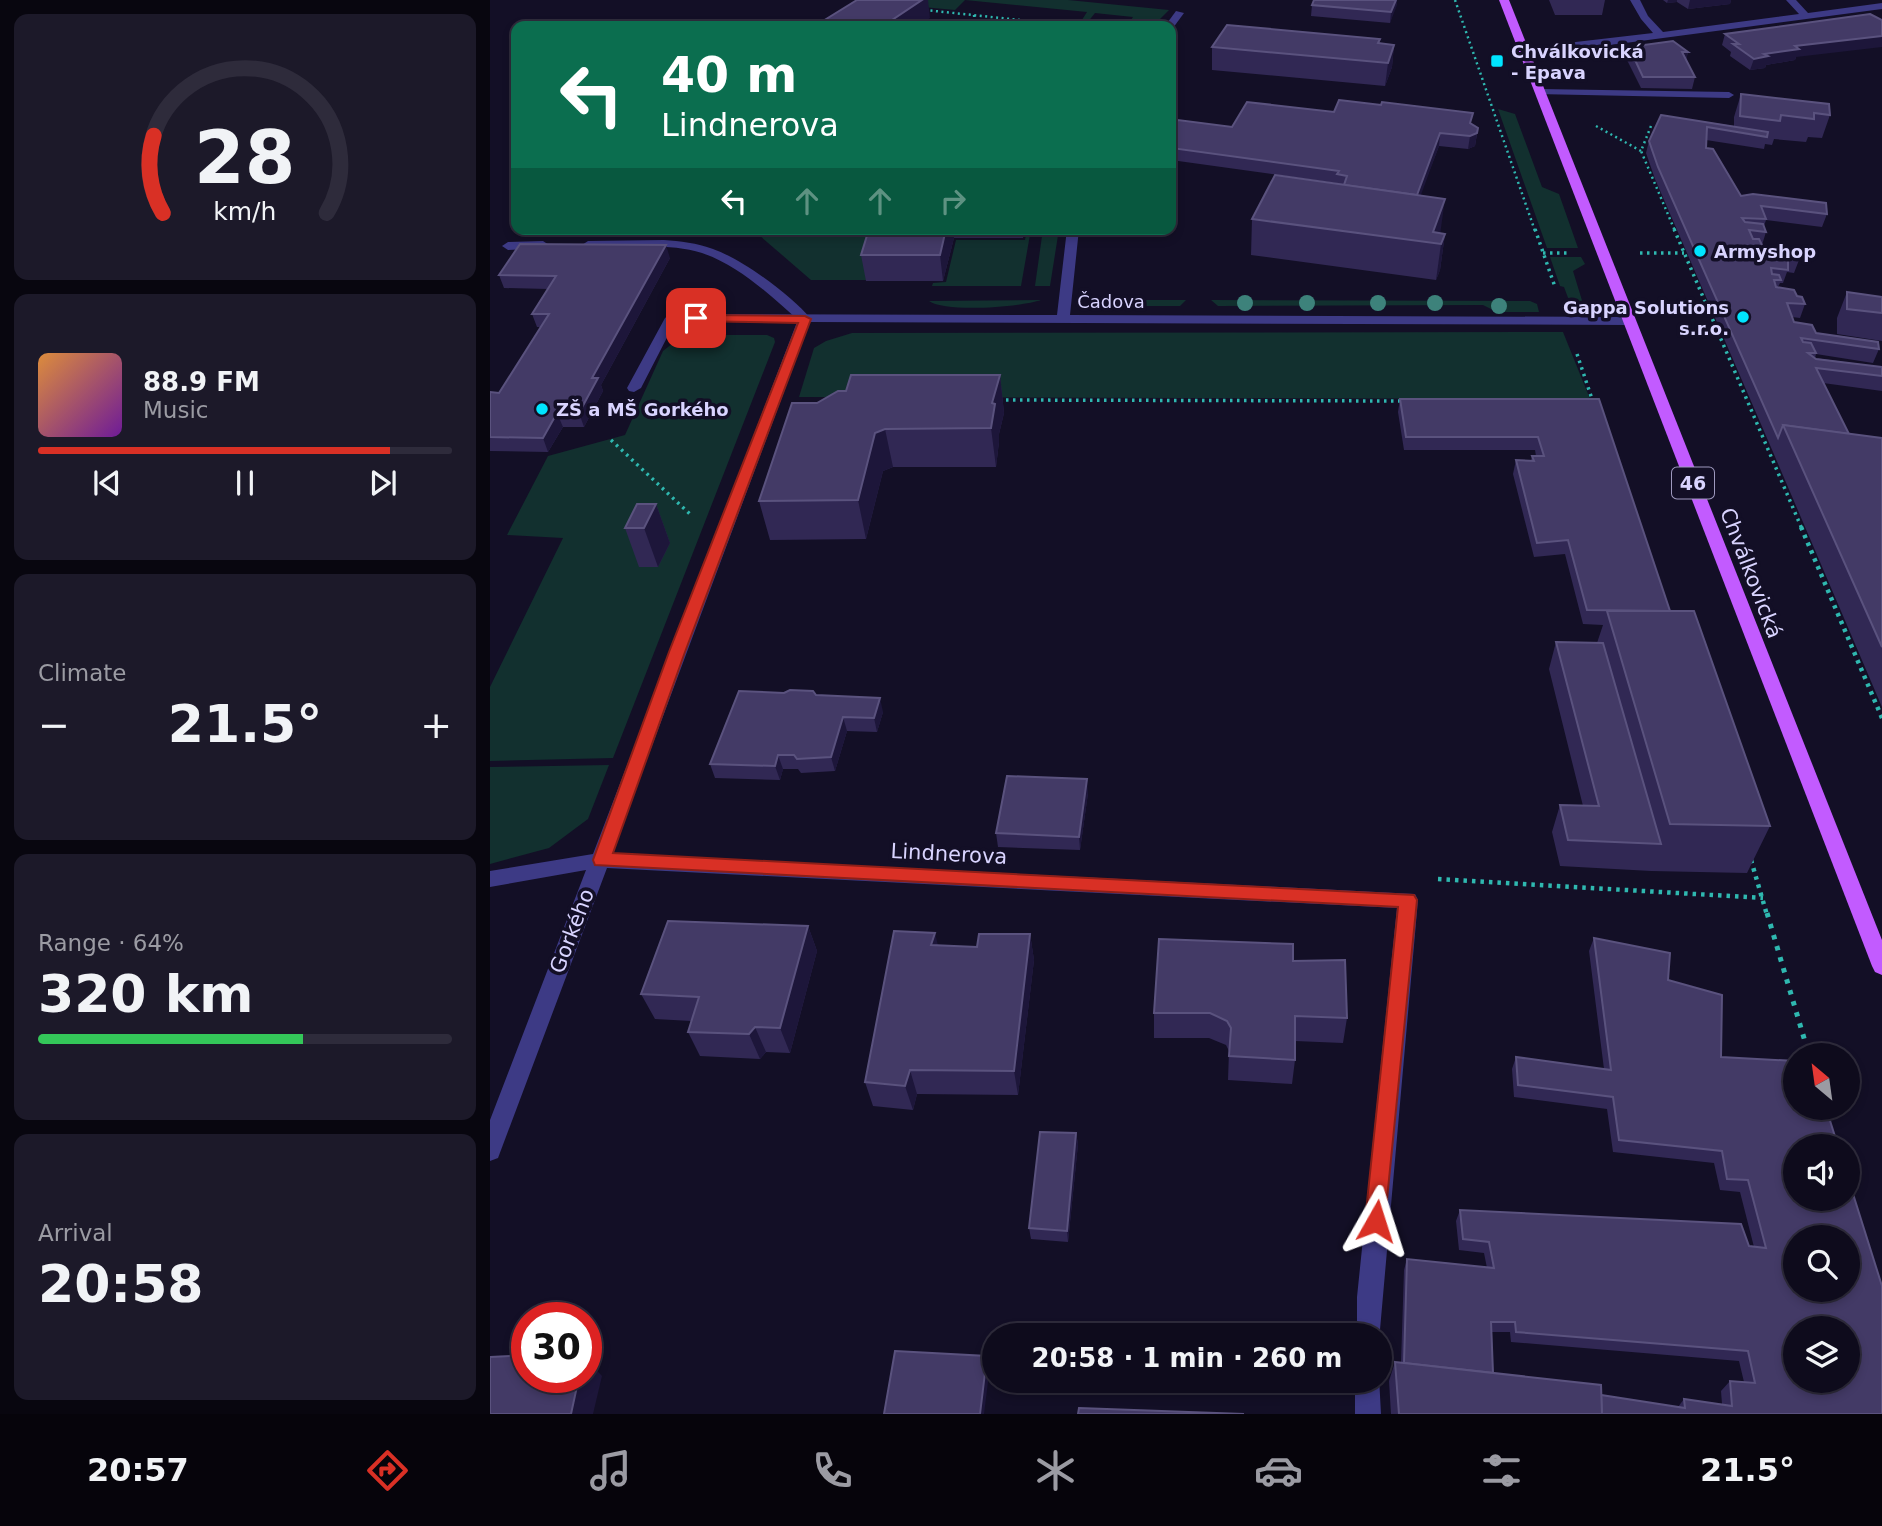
<!DOCTYPE html>
<meta charset="utf-8">
<style>
:root{--surface:#0e0b1c;--page:#1c1929;--text:#f1f3f6;--muted:#9b9ba3;--line:#2e2b3b;--accent:#d93025}
body{margin:0;font-family:"DejaVu Sans",sans-serif;background:var(--page);color:var(--text);height:100vh;display:flex;flex-direction:column;font-size:26px;white-space:nowrap}
*{box-sizing:border-box;margin:0}
p{font-size:23px;color:var(--muted)}
.icon{flex:none;width:38px;height:38px;fill:none;stroke:currentColor;stroke-width:2;stroke-linecap:round;stroke-linejoin:round}
.map{position:relative;flex:1;overflow:hidden}
.side{display:flex;flex-direction:column;gap:14px;padding:14px;background:#08060f;width:490px}
.side>*{flex:none}
.banner{position:absolute;left:21px;top:21px;width:665px;height:214px;border-radius:14px;box-shadow:0 4px 10px #0003,0 0 0 2px var(--line);background:#0b6e4f;color:#fff;overflow:hidden}
.needle{width:46px;rotate:331deg}
.buttons{position:absolute;left:1293px;top:1043px;display:grid;gap:14px}
.buttons a{display:grid;place-items:center;width:77px;height:77px;border-radius:50%;background:var(--surface);box-shadow:0 4px 10px #0003,0 0 0 2px var(--line);font-size:35px}
.speed{position:absolute;left:21px;top:1302px;display:flex;gap:14px;font-size:35px;font-weight:700;text-align:center}
.speed>*{display:grid;place-content:center;width:91px;height:91px;border-radius:50%;background:var(--surface);box-shadow:0 4px 10px #0003,0 0 0 2px var(--line);line-height:1}
.speed .limit{border:10px solid #d22;background:#fff;color:#111}
.pin{position:absolute;display:grid;place-items:center;width:60px;height:60px;color:#fff;margin:-30px;border-radius:14px;box-shadow:0 4px 10px #0006}
.me{position:absolute;width:77px;margin:-38px;rotate:6deg;stroke-linejoin:round;filter:drop-shadow(0 0 5px #0008)}
.turn{display:flex;align-items:center;gap:24px;height:147px;padding:0 35px;font-size:32px}
.turn .icon{width:91px;height:91px;stroke-width:2.5}
.turn b{display:block;font-size:49px;line-height:60px}
.lanes{display:flex;align-items:center;height:66px;padding:0 35px;background:#0003;justify-content:center;gap:35px;direction:ltr}
.lanes .off{opacity:.35}
.big{font-size:52px;font-weight:600;line-height:1.1}
.side .widget{flex:1;display:flex;flex-direction:column;justify-content:center;gap:10px;min-width:0;padding:0 24px;border-radius:14px;background:var(--page)}
.side .dial{align-items:center;gap:0}
.dial svg{height:182px;overflow:visible;fill:none;stroke:var(--line);stroke-width:7;stroke-linecap:round;text-anchor:middle}
.dial text{fill:var(--text);stroke:none}
.song{display:flex;align-items:center;gap:21px}
.cover{width:84px;height:84px;border-radius:10px;background:linear-gradient(135deg,hsl(30 70% 55%),hsl(280 70% 35%))}
.played{height:7px;border-radius:4px;background:linear-gradient(90deg,var(--accent) 85%,var(--line) 85%)}
.keys{display:flex;justify-content:space-around;direction:ltr}
.heat{display:flex;justify-content:space-between;align-items:center;font-size:38px;direction:ltr}
.charge{height:10px;border-radius:5px;background:linear-gradient(90deg,#34c759 64%,var(--line) 0)}
.trip{position:absolute;left:492px;top:1323px;width:410px;height:70px;border-radius:35px;background:var(--surface);box-shadow:0 4px 10px #0003,0 0 0 2px var(--line);font-weight:600;line-height:70px;text-align:center}
.dock{display:flex;height:112px;justify-content:space-around;align-items:center;background:#06040b;color:var(--muted)}
.dock .icon{width:49px;height:49px}
.dock .current{color:var(--accent)}
.dock b{font-size:32px;color:var(--text)}
main{display:flex;flex:1;min-height:0}
.map>svg:first-child{display:block}
</style>
<main>
<section class="side">
<div class="widget dial"><svg viewBox="0 0 100 80">
<path d="M14 69A42 42 0 1 1 86 69"/>
<path d="M14 69A42 42 0 0 1 10 35" stroke="#d93025"/>
<text x="50" y="56" font-size="32" font-weight="700">28</text>
<text x="50" y="72" font-size="11">km/h</text>
</svg></div>
<div class="widget">
<div class="song"><i class="cover"></i><div><b>88.9 FM</b><p>Music</p></div></div>
<div class="played"></div>
<div class="keys"><svg class="icon" aria-label="previous" viewBox="0 0 24 24"><path d="M18 5L8 12l10 7zM5 5v14"/></svg><svg class="icon" aria-label="pause" viewBox="0 0 24 24"><path d="M8 5v14M16 5v14"/></svg><svg class="icon" aria-label="next" viewBox="0 0 24 24"><path d="M6 5l10 7-10 7zM19 5v14"/></svg></div>
</div>
<div class="widget"><p>Climate</p>
<div class="heat"><a>−</a><b class="big">21.5°</b><a>+</a></div>
</div>
<div class="widget"><p>Range · 64%</p><b class="big">320 km</b><div class="charge"></div></div>
<div class="widget"><p>Arrival</p><b class="big">20:58</b></div>
</section>
<div class="map">
<svg width="1392" height="1414" viewBox="0 0 1392 1414">
<rect width="100%" height="100%" fill="#130f26"/>
<!-- green -->
<g fill="#12302f">
<polygon points="393,0 578,0 679,10 665,24 637,26 643,17 605,13 597,23 590,23 597,12 475,0 465,10 400,4"/>
<polygon points="1008,109 1025,114 1052,187 1069,194 1088,248 1057,248"/>
<polygon points="262,229 392,229 376,280 321,280"/>
<polygon points="537,229 541,229 531,286 442,286 443,283 456,282 466,240 535,240"/>
<polygon points="553,229 569,229 560,286 545,286"/>
<polygon points="1060,257 1091,257 1095,264 1083,271 1094,307 1083,311 1074,287 1070,286"/>
<path d="M551 300C530 307 456 313 439 301Z"/>
<polygon points="597,300 696,300 690,306 618,306"/>
<polygon points="721,300 1040,301 1047,304 1049,312 1007,312 993,305 728,306"/>
<polygon points="1073,332 1100,399 309,397 324,348 336,341 362,333"/>
<polygon points="207,335 277,335 284,338 285,342 123,758 0,761 0,687 73,538 17,535 58,456 135,435 173,351 188,339"/>
<polygon points="119,765 98,819 59,848 0,864 0,767"/>
</g>
<g fill="none" stroke-linecap="round" stroke-linejoin="round">
<!-- path-far3 -->
<g stroke="#2fb8b0" stroke-width="2.5" stroke-dasharray="2 3.5" stroke-linecap="butt">
<polyline points="965,0 1045,231"/>
<polyline points="435,10 587,26"/>
<polyline points="484,15 485,26"/>
<polyline points="1106,126 1151,151"/>
<polyline points="1161,126 1151,151 1185,231"/>
</g>
<!-- path-far2 -->
<g stroke="#2fb8b0" stroke-width="3.5" stroke-dasharray="2.5 4.5" stroke-linecap="butt">
<polyline points="1045,229 1065,287"/>
<polyline points="1184,229 1312,529"/>
<polyline points="1053,253 1077,253"/>
<polyline points="1150,253 1194,253"/>
<polyline points="1087,354 1103,402"/>
<polyline points="509,400 913,401"/>
<polyline points="121,440 202,516"/>
</g>
<!-- path-far1 -->
<g stroke="#2fb8b0" stroke-width="4.5" stroke-dasharray="3.5 5" stroke-linecap="butt">
<polyline points="1311,527 1392,718"/>
<polyline points="1261,860 1277,915"/>
<polyline points="948,879 1273,898"/>
</g>
<!-- path -->
<polyline stroke="#2fb8b0" stroke-width="5" stroke-dasharray="4.5 7" stroke-linecap="butt" points="1277,913 1319,1055"/>
<!-- service -->
<g fill="#3d3a85" fill-rule="evenodd">
<polygon points="1050,89 1239,92 1244,95 1239,98 1046,94 1046,90"/>
<path d="M174 240C190 241 207 243 223 249 252 259 301 295 321 319L320 322H310C283 297 248 265 212 253 176 242 135 248 98 249L92 245 98 241Z"/>
<polygon points="53,241 59,245 57,248 18,250 12,246 18,242"/>
</g>
<!-- minor -->
<g fill="#3d3a85" fill-rule="evenodd">
<polygon points="1140,0 1150,0 1158,16 1173,32 1309,14 1296,0 1306,0 1318,13 1392,3 1392,9 1075,51 1034,54 1029,51 1034,48 1163,33 1151,19"/>
<polygon points="686,11 694,13 683,28 675,26"/>
<polygon points="577,229 589,229 580,315 1139,317 1145,321 1139,325 320,322 122,853 925,894 928,900 889,1341 889,1335 867,1335 867,1297 907,908 117,868 11,1150 8,1158 0,1161 0,1120 96,870 0,887 0,871 103,854 307,322 185,322 151,388 144,392 139,391 137,388 175,318 181,314 567,315"/>
<polygon points="889,1377 891,1414 865,1414 865,1381 889,1381"/>
</g>
<!-- primary -->
<polygon fill="#c25bff" fill-rule="evenodd" points="1009,0 1019,0 1392,940 1392,975 1385,972 1382,966"/>
</g>
<!-- trees -->
<g fill="#3d827b">
<circle cx="755" cy="303" r="8"/>
<circle cx="817" cy="303" r="8"/>
<circle cx="888" cy="303" r="8"/>
<circle cx="945" cy="303" r="8"/>
<circle cx="1009" cy="306" r="8"/>
</g>
<!-- wall -->
<g fill="#312854" fill-rule="evenodd">
<polygon points="824,0 907,0 900,23 821,16 822,5"/>
<polygon points="1059,0 1115,0 1112,15 1065,15"/>
<polygon points="1173,0 1241,0 1240,4 1198,9 1187,2 1177,3"/>
<polygon points="1235,34 1306,57 1305,60 1276,65 1275,68 1260,70 1240,56 1241,52 1232,45"/>
<polygon points="889,43 904,45 902,67 895,86 722,70 722,47"/>
<polygon points="1139,47 1198,52 1196,60 1205,77 1202,89 1151,88 1136,58"/>
<polygon points="1251,94 1340,115 1332,138 1318,137 1316,142 1284,139 1282,145 1275,144 1274,149 1216,140 1216,148 1251,196 1337,214 1332,227 1276,220 1274,226 1276,232 1272,245 1273,247 1271,252 1309,260 1304,273 1297,272 1293,283 1290,283 1288,287 1307,296 1315,304 1310,318 1302,317 1304,322 1326,333 1389,349 1383,363 1326,354 1325,358 1392,367 1392,391 1333,383 1359,434 1392,438 1392,707 1283,452 1165,179 1156,153 1159,141 1171,115 1244,126 1244,117"/>
<polygon points="844,112 982,124 988,128 985,146 978,149 949,146 930,195 950,233 955,234 950,270 946,280 761,255 762,219 846,183 681,160 681,130 742,127"/>
<polygon points="379,229 535,229 533,238 464,238 453,281 376,281 371,255"/>
<polygon points="180,258 111,385 113,391 94,427 73,427 58,452 0,451 0,392 9,393 51,327 47,327 42,314 58,289 14,288 9,275"/>
<polygon points="1357,292 1392,297 1392,341 1347,334 1347,318"/>
<polygon points="510,375 514,413 509,434 509,442 506,467 403,467 393,471 376,539 280,540 269,501 327,403 356,391"/>
<polygon points="910,399 1109,399 1180,611 1280,826 1257,873 1161,871 1070,866 1062,832 1070,805 1093,806 1059,669 1066,642 1107,643 1113,625 1093,624 1075,554 1044,557 1023,474 1026,460 1041,460 1042,456 1046,456 1045,450 914,450 908,412"/>
<polygon points="166,504 180,543 168,567 149,567 135,528"/>
<polygon points="326,695 393,712 387,732 357,731 345,771 311,773 308,769 293,769 290,780 225,778 220,764"/>
<polygon points="598,793 590,850 508,847 506,833"/>
<polygon points="318,926 327,951 300,1053 276,1052 270,1059 210,1056 198,1032 201,1021 165,1019 151,994"/>
<polygon points="540,934 544,960 528,1095 427,1094 423,1110 383,1106 375,1082 487,947"/>
<path d="M1104 938 1178 980 1231 1057 1392 1414H901L899 1381 905 1362 911 1363 914 1270 917 1259 997 1268 994 1253 969 1250 966 1221 970 1210 1264 1247 1250 1192 1230 1190 1224 1163 1123 1152 1117 1109 1024 1097 1022 1069 1026 1057 1114 1069 1099 951ZM1002 1332H1020L1021 1342 1249 1361 1254 1382 1240 1381 1231 1391 1232 1404 1194 1399 1188 1407 1111 1395 1003 1373Z"/>
<polygon points="803,961 857,1018 853,1043 805,1041 805,1060 802,1084 738,1080 739,1051 736,1045 719,1038 664,1038 664,1013"/>
<polygon points="586,1133 588,1144 578,1242 541,1239 539,1228"/>
</g>
<!-- shaded-wall -->
<g fill="#1d163a">
<polygon points="432,0 438,0 440,18 429,26 393,26"/>
<polygon points="906,0 907,0 907,5 900,23 901,12"/>
<polygon points="1178,0 1187,0 1187,2 1177,3"/>
<polygon points="1200,0 1241,0 1240,4 1198,9"/>
<polygon points="1392,36 1392,47 1306,57 1305,60 1276,65 1275,68 1260,70 1264,59 1274,54 1305,46"/>
<polygon points="904,45 902,67 895,86 898,63"/>
<polygon points="1192,52 1198,52 1195,63"/>
<polygon points="950,133 949,146 918,230 919,217"/>
<polygon points="987,133 985,146 978,149 980,136"/>
<polygon points="955,199 950,235 943,232"/>
<polygon points="456,229 463,229 464,238 453,281 450,255"/>
<polygon points="955,234 950,270 946,280 951,244"/>
<polygon points="176,245 180,258 111,385 113,391 94,427 89,413 102,378"/>
<polygon points="510,375 514,413 509,434 509,442 506,467 501,428 502,403"/>
<polygon points="67,413 73,427 58,452 53,438"/>
<polygon points="395,429 403,467 393,471 376,539 368,500 385,433"/>
<polygon points="166,504 180,543 168,567 154,528"/>
<polygon points="390,698 393,712 387,732 384,718"/>
<polygon points="353,717 357,731 345,771 341,757"/>
<polygon points="288,755 293,769 290,780 285,766"/>
<polygon points="597,779 598,793 590,850 589,837"/>
<polygon points="318,926 327,951 300,1053 290,1028"/>
<polygon points="445,933 451,958 441,945"/>
<polygon points="540,934 544,960 528,1095 524,1071"/>
<polygon points="265,1027 276,1052 270,1059 259,1034"/>
<polygon points="420,1070 427,1094 423,1110 415,1086"/>
<polygon points="586,1133 588,1144 578,1242 577,1231"/>
<polygon points="497,1356 500,1366 494,1414 490,1414"/>
<polygon points="96,1359 112,1376 103,1414 81,1414 89,1377 96,1377"/>
</g>
<!-- building -->
<g fill="#433a66" stroke="#5a527e" stroke-width="2" fill-rule="evenodd">
<polygon points="367,0 432,0 393,26 325,26"/>
<polygon points="824,0 906,0 901,12 822,5"/>
<polygon points="1380,14 1392,20 1392,36 1305,46 1309,49 1274,54 1278,56 1264,59 1243,44 1249,44 1235,34"/>
<polygon points="737,25 890,39 888,43 904,45 898,63 722,47"/>
<polygon points="1183,41 1198,52 1192,52 1205,77 1153,77 1139,47"/>
<polygon points="1251,94 1339,104 1340,115 1324,113 1324,119 1291,115 1290,121 1250,116"/>
<polygon points="849,100 891,105 892,102 983,113 980,123 988,128 987,133 980,136 950,133 927,195 854,185 857,176 847,174 849,171 681,148 681,130 688,120 742,127 757,102 844,112"/>
<polygon points="1171,115 1278,132 1277,137 1217,127 1216,148 1223,149 1251,196 1263,194 1336,203 1337,214 1271,206 1276,219 1252,218 1255,222 1273,224 1276,232 1259,230 1263,239 1269,239 1273,247 1267,247 1269,251 1309,256 1309,260 1298,259 1298,270 1281,268 1282,274 1289,275 1291,280 1284,280 1286,287 1304,290 1307,296 1312,297 1315,304 1297,303 1304,322 1322,325 1326,333 1388,342 1389,349 1311,338 1313,342 1321,343 1326,353 1318,353 1326,359 1392,367 1392,376 1326,368 1359,434 1293,425 1288,438 1168,167 1159,141"/>
<polygon points="785,175 955,199 943,232 955,234 951,244 762,219"/>
<polygon points="379,229 456,229 450,255 371,255"/>
<polygon points="30,244 176,245 102,378 108,378 89,413 67,413 53,438 0,437 0,392 9,393 59,314 42,314 66,276 9,275"/>
<polygon points="1357,292 1392,297 1392,313 1357,309"/>
<polygon points="361,375 510,375 502,403 505,404 501,428 395,429 385,433 368,500 269,501 302,403 327,403 348,391 356,391"/>
<polygon points="910,399 1109,399 1180,611 1097,610 1078,540 1047,543 1026,460 1044,461 1042,456 1054,456 1048,437 916,437"/>
<polygon points="1293,425 1392,438 1392,647"/>
<polygon points="147,504 166,504 154,528 135,528"/>
<polygon points="1117,611 1204,611 1280,826 1180,824"/>
<polygon points="1066,642 1113,643 1171,844 1078,840 1070,805 1109,806"/>
<polygon points="300,690 323,691 326,695 390,698 384,718 353,717 341,757 307,759 304,755 288,755 285,766 220,764 249,691 294,693"/>
<polygon points="517,776 597,779 589,837 506,833"/>
<polygon points="178,921 318,926 290,1028 265,1027 259,1034 198,1032 209,997 151,994"/>
<polygon points="404,931 445,933 441,945 487,947 489,934 540,934 524,1071 420,1070 415,1086 375,1082"/>
<path d="M1104 938 1180 953 1178 980 1232 995 1231 1057 1306 1061V1108H1336L1348 1146H1306V1199H1358V1178L1392 1286V1414H1112L1111 1395 1195 1408 1194 1399 1242 1406 1240 1381 1265 1383 1258 1351 1026 1332 1025 1322H1001L1003 1373 914 1363 917 1259 1004 1268 999 1242 973 1239 970 1210 1251 1224 1259 1246 1276 1248 1258 1180 1237 1179 1232 1151 1129 1140 1123 1097 1028 1085 1026 1057 1121 1070ZM1306 1237H1358V1290H1306ZM1306 1328H1358V1381H1306Z"/>
<polygon points="669,939 803,944 803,961 855,960 857,1018 805,1016 805,1060 739,1056 741,1028 737,1021 720,1013 664,1013"/>
<polygon points="550,1132 586,1133 577,1231 539,1228"/>
<polygon points="405,1351 497,1356 490,1414 394,1414"/>
<polygon points="37,1355 37,1377 89,1377 81,1414 0,1414 0,1357"/>
<polygon points="905,1362 1111,1385 1112,1414 909,1414"/>
<polygon points="589,1408 754,1414 588,1414"/>
</g>
<!-- route -->
<polygon fill="#d93025" stroke="#8d1f18" stroke-width="2" points="206,315 315,316 321,319 195,652 123,853 924,895 927,900 894,1229 886,1232 878,1229 875,1221 908,907 105,865 103,860 179,652 308,323 202,321 202,316"/>
<!-- markers -->
<g fill="#00e5ff" stroke="#130f26" stroke-width="2.5">
<rect x="1000" y="54" width="14" height="14" rx="3.5"/>
<circle cx="1210" cy="251" r="7"/>
<circle cx="1253" cy="317" r="7"/>
<circle cx="52" cy="409" r="7"/>
</g>
<g text-anchor="middle" dominant-baseline="central" stroke-width="7" stroke-linejoin="round" paint-order="stroke">
<!-- far-poi labels -->
<g font-size="18" font-weight="bold" fill="#d9d4ff" stroke="#130f26" text-anchor="start">
<text x="1021" y="51">Chválkovická<tspan x="1021" dy="21">- Epava</tspan></text>
<text x="1224" y="251">Armyshop</text>
<text x="1239" y="307" text-anchor="end">Gappa Solutions<tspan x="1239" dy="21">s.r.o.</tspan></text>
<text x="66" y="409">ZŠ a MŠ Gorkého</text>
</g>
<!-- far-street labels -->
<g font-size="18" fill="#d9d4ff" stroke="#130f26">
<text x="621" y="301">Čadova</text>
</g>
<!-- shield labels -->
<rect fill="#130f26" stroke="#9e99be" stroke-width="2" x="1182" y="467.5" width="42" height="31" rx="5"/>
<g font-size="19" font-weight="bold" fill="#d9d4ff">
<text x="1203" y="483">46</text>
</g>
<!-- street labels -->
<g font-size="21" fill="#d9d4ff" stroke="#130f26">
<text transform="translate(1261 573) rotate(69)">Chválkovická</text>
<text transform="translate(459 854) rotate(3)">Lindnerova</text>
<text transform="translate(82 931) rotate(-69)">Gorkého</text>
</g>
</g>
</svg>
<div class="buttons">
<a><svg class="needle" viewBox="-14 -14 28 28"><path d="M0-13l5 13h-10z" fill="#e53935"/><path d="M0 13l5-13h-10z" fill="#9b9ba3"/></svg></a>
<a><svg class="icon" aria-label="sound" viewBox="0 0 24 24"><path d="M4 9h4l5-4v14l-5-4H4zM17 9q2 3 0 6"/></svg></a>
<a><svg class="icon" aria-label="search" viewBox="0 0 24 24"><circle cx="10" cy="10" r="6"/><path d="M15 15l6 6"/></svg></a>
<a><svg class="icon" aria-label="layers" viewBox="0 0 24 24"><path d="M12 4l9 5-9 5-9-5zM3 14l9 5 9-5"/></svg></a>
</div>
<div class="speed"><div class="limit">30</div></div>
<div class="pin" style="left:206px;top:318px;background:#d93025"><svg class="icon" aria-label="arrive" viewBox="0 0 24 24"><path d="M6 21V4h12l-3 4 3 4H6"/></svg></div>
<svg class="me" style="left:886px;top:1221px" viewBox="-20 -20 40 40"><path d="M0-17L14 15 0 8-14 15z" fill="#d93025" stroke="#fff" stroke-width="4"/></svg>
<div class="trip">20:58 · 1 min · 260 m</div>
<div class="banner">
<div class="turn"><svg class="icon" aria-label="left" viewBox="0 0 24 24"><path d="M17 20v-9H6M10 6l-5 5 5 5"/></svg><div><b>40 m</b>Lindnerova</div></div>
<div class="lanes"><svg class="icon" aria-label="left" viewBox="0 0 24 24"><path d="M17 20v-9H6M10 6l-5 5 5 5"/></svg><svg class="icon off" aria-label="ahead" viewBox="0 0 24 24"><path d="M12 20V5M6 11l6-6 6 6"/></svg><svg class="icon off" aria-label="ahead" viewBox="0 0 24 24"><path d="M12 20V5M6 11l6-6 6 6"/></svg><svg class="icon off" aria-label="right" viewBox="0 0 24 24"><path d="M7 20v-9h11M14 6l5 5-5 5"/></svg></div>
</div>
</div>
</main>
<nav class="dock">
<b>20:57</b>
<svg class="icon current" aria-label="directions" viewBox="0 0 24 24"><path d="M12 3l9 9-9 9-9-9zM9 14v-3h6M13 9l2 2-2 2"/></svg>
<svg class="icon" aria-label="music" viewBox="0 0 24 24"><path d="M9 18V5l10-2v13"/><circle cx="6" cy="18" r="3"/><circle cx="16" cy="16" r="3"/></svg>
<svg class="icon" aria-label="phone" viewBox="0 0 24 24"><path d="M5 4h4l2 5-3 2q2 4 5 5l2-3 5 2v4C11 20 4 13 5 4z"/></svg>
<svg class="icon" aria-label="climate" viewBox="0 0 24 24"><path d="M12 3v18M4 7l16 10M4 17L20 7"/></svg>
<svg class="icon" aria-label="car" viewBox="0 0 24 24"><path d="M5 17H2v-5l4-1 3-4h7l3 4 3 1v5h-3M9 17h6M6 11h13"/><circle cx="7" cy="17" r="2"/><circle cx="17" cy="17" r="2"/></svg>
<svg class="icon" aria-label="filters" viewBox="0 0 24 24"><path d="M4 7h16M4 17h16"/><circle cx="9" cy="7" r="2"/><circle cx="15" cy="17" r="2"/></svg>
<b>21.5°</b>
</nav>
